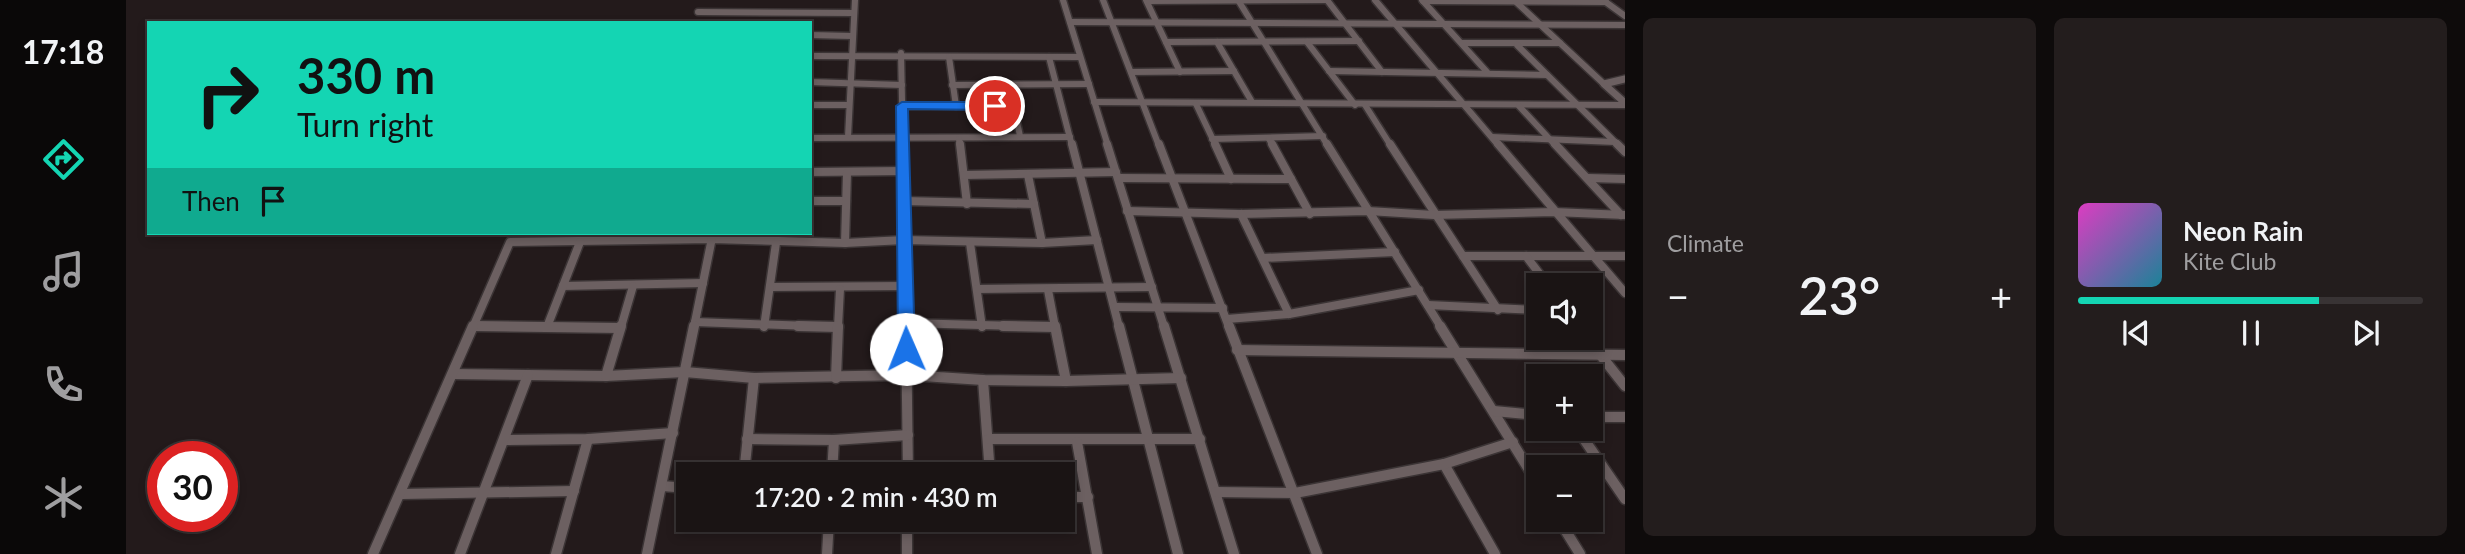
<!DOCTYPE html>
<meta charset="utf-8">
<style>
:root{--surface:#1a1414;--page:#231d1d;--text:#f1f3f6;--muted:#9f9ea0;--line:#383334;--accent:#14d5b3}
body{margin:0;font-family:Lato,sans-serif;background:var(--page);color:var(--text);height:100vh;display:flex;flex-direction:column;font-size:26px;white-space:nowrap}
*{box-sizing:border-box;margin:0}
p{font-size:23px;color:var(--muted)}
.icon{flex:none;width:38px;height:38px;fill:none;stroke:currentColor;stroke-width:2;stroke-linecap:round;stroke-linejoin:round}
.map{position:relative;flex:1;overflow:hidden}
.sheet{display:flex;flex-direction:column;gap:18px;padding:18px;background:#0e0b0b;width:840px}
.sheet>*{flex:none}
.top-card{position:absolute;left:21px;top:21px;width:665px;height:214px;border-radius:0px;box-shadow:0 4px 10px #0003,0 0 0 2px var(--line);background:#14d5b3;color:#111;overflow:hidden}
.fabs{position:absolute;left:1400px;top:273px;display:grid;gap:14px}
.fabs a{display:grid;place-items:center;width:77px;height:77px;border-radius:0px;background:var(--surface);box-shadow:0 4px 10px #0003,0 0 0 2px var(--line);font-size:35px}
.speed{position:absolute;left:21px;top:441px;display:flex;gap:14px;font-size:35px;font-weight:700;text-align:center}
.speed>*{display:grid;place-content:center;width:91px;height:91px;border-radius:50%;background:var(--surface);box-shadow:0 4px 10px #0003,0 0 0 2px var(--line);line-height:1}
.speed .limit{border:10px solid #d22;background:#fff;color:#111}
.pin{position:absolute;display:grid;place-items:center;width:60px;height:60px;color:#fff;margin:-30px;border:4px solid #fff;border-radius:50%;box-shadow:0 2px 7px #0007}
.me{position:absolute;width:77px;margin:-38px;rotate:359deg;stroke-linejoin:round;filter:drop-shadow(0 0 5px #0008)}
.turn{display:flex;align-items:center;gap:24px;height:147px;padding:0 35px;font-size:32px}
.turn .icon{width:91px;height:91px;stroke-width:2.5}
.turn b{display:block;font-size:49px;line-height:60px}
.then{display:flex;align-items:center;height:66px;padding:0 35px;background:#0003;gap:14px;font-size:26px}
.big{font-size:52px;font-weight:600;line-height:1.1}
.sheet .card{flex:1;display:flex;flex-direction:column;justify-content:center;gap:10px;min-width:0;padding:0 24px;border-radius:10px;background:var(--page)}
.song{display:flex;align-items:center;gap:21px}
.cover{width:84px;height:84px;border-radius:10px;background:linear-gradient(135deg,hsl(310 70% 55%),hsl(190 70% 35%))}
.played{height:7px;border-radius:4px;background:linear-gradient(90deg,var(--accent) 70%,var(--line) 70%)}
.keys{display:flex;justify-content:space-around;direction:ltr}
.heat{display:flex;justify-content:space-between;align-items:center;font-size:38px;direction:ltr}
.sheet .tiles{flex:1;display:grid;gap:18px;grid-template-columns:repeat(2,1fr)}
.trip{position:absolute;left:550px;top:462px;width:399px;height:70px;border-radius:0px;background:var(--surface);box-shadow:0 4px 10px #0003,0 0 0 2px var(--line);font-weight:600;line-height:70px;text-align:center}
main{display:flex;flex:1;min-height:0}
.dock{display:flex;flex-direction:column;width:126px;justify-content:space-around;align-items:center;background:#0a0808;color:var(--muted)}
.dock .icon{width:49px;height:49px}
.dock .selected{color:var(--accent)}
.dock b{font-size:32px;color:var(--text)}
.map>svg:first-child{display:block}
</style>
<main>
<nav class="dock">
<b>17:18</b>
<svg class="icon selected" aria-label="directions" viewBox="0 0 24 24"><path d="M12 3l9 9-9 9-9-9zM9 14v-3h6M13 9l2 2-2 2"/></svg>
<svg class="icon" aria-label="music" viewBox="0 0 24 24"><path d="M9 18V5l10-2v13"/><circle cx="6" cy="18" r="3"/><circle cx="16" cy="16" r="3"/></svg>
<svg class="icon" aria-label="phone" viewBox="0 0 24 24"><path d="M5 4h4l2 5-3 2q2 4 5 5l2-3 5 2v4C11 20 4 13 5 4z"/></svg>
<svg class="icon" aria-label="climate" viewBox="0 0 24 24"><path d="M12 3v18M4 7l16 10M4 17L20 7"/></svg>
</nav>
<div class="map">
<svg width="1499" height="554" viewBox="0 0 1499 554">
<rect width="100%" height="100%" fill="#231a1b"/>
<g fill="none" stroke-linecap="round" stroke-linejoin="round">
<defs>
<g id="minor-far2">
<polyline points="937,0 982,146"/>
<polyline points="977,0 1033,146"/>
<polyline points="1020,0 1054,72"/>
<polyline points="1112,0 1202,146"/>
<polyline points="1201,0 1256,72"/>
<polyline points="1249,0 1373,146"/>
<polyline points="1296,0 1361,72"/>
<polyline points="1388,0 1478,84"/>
<polyline points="1477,0 1499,16"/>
<polyline points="1021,1 1202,0"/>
<polyline points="1297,1 1480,2"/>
<polyline points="572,12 728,13"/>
<polyline points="944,22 1499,25"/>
<polyline points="684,35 726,36"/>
<polyline points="1040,42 1233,41"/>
<polyline points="1091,42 1126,102"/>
<polyline points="1181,42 1229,105"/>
<polyline points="1336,43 1434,43"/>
<polyline points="1391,45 1493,146"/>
<polyline points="775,53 777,146"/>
<polyline points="684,56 954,57"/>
<polyline points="823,57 830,106"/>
<polyline points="923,57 946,146"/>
<polyline points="1203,71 1421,75"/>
<polyline points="1005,72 1108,71"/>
<polyline points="684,82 776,85"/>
<polyline points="883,84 894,136"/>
<polyline points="826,85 963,84"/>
<polyline points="968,102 1499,105"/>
<polyline points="1070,104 1090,146"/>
<polyline points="684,105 723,105"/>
<polyline points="1239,105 1265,146"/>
<polyline points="776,106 888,106"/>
<polyline points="1393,106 1430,146"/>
<polyline points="722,137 729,0"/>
<polyline points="1366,137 1489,142"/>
<polyline points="684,138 944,137"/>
<polyline points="833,139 834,146"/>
<polyline points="1086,139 1197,136"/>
<polyline points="1143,139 1147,146"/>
</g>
<g id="minor-far1">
<polyline points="777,144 780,327"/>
<polyline points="834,144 841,204"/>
<polyline points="946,144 993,327"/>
<polyline points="981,144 1038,327"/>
<polyline points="1033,144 1103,327"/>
<polyline points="1089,144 1105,179"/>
<polyline points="1146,144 1184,214"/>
<polyline points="1201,144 1315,327"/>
<polyline points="1264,144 1372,310"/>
<polyline points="1372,144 1499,293"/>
<polyline points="1429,144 1495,215"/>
<polyline points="1491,144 1499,152"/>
<polyline points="684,172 777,171"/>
<polyline points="838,175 990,172"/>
<polyline points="902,175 916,243"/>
<polyline points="992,178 1165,179"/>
<polyline points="1462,178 1499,179"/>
<polyline points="684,201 720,201"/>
<polyline points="778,201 908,204"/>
<polyline points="1001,211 1115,214 1242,211 1308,215 1428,212 1499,215"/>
<polyline points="1115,214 1163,314"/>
<polyline points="719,243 721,173"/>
<polyline points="844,243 856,327"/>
<polyline points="1337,256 1499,256"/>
<polyline points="1400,256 1422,285"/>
<polyline points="1137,258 1269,252"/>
<polyline points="437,286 577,283"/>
<polyline points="644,287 779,286"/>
<polyline points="851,289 1026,287"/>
<polyline points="922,290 929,327"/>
<polyline points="1302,305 1412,310"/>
<polyline points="989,307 1097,308"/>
<polyline points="1101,319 1163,314 1293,290"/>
<polyline points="569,322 712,327"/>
<polyline points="780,323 929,327"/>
<polyline points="348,326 448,327"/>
<polyline points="347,327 384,242 586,239 719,243 778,240 916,243 971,240"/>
<polyline points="421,327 454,242"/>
<polyline points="495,327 507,286"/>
<polyline points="568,327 587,233"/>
<polyline points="638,327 650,243"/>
<polyline points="712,327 714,289"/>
</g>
<g id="minor">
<polyline points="348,326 494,328"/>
<polyline points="672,326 712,327"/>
<polyline points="780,326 782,474"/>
<polyline points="877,326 929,327"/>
<polyline points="929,326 940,381"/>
<polyline points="993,326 1052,554"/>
<polyline points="1038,326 1108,554"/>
<polyline points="1103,326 1191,554"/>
<polyline points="1314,326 1412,484"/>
<polyline points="1461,338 1499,386"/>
<polyline points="1111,350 1499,355"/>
<polyline points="327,374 480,376 559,372 628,378 781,375 857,380 940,381 1055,378"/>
<polyline points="480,376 495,326"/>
<polyline points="710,378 712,326"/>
<polyline points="857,380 864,474"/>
<polyline points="1368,411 1412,415"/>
<polyline points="1465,417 1499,417"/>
<polyline points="1451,429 1499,499"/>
<polyline points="621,439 708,440 782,435"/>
<polyline points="863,439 1074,439"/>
<polyline points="378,440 462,439 547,433"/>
<polyline points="951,442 971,554"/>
<polyline points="1318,464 1369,554"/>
<polyline points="618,474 628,378"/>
<polyline points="706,474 708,440"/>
<polyline points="536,486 562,488"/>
<polyline points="1090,492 1169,493 1318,464 1387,442"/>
<polyline points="276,494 448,491"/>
<polyline points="936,497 962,497"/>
<polyline points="781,520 781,554"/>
<polyline points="1433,520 1454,554"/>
<polyline points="247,554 347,326"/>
<polyline points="334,554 402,375"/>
<polyline points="430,554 462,439"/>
<polyline points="521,554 568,326"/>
<polyline points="701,554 703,520"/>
</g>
<polyline id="tertiary" points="1499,79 1478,84 1499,103"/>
</defs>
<!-- minor-far2 casing -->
<use href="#minor-far2" stroke="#3b3435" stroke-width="9"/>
<!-- minor-far1 casing -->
<use href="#minor-far1" stroke="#3b3435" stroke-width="11"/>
<!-- minor casing -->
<use href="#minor" stroke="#3b3435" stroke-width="13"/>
<!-- tertiary casing -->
<use href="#tertiary" stroke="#3b3435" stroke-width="10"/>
<!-- minor-far2 -->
<use href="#minor-far2" stroke="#6c6061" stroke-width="6"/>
<!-- minor-far1 -->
<use href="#minor-far1" stroke="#6c6061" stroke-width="8"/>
<!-- minor -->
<use href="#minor" stroke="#6c6061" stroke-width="10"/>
<!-- tertiary -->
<use href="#tertiary" stroke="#6c6061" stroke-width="7"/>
</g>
<!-- route -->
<polygon fill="#1a73e8" stroke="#114b97" stroke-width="2" points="776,102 869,102 875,106 869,110 782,109 789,349 786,353 774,353 772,349 770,106"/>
</svg>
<div class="fabs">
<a><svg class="icon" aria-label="sound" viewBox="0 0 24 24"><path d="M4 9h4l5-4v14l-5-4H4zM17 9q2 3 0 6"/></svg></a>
<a>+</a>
<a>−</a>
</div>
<div class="speed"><div class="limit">30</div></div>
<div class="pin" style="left:869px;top:106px;background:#d93025"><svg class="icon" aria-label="arrive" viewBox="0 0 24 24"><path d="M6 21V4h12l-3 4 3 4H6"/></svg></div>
<svg class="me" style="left:780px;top:349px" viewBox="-20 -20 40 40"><circle r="19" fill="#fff"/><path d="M0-13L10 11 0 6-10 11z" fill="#1a73e8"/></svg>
<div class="trip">17:20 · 2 min · 430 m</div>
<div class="top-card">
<div class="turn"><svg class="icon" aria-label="right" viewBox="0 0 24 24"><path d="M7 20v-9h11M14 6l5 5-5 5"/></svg><div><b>330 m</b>Turn right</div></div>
<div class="then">Then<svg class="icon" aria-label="arrive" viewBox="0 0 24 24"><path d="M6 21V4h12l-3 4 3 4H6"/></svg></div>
</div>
</div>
<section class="sheet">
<div class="tiles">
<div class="card"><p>Climate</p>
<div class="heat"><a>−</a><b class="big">23°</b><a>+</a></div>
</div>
<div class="card">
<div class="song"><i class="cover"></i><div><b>Neon Rain</b><p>Kite Club</p></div></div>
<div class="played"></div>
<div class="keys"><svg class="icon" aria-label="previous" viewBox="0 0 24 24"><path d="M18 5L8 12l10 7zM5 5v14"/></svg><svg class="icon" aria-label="pause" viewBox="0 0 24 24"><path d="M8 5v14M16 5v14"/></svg><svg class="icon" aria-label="next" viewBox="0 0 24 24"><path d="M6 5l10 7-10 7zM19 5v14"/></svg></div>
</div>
</div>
</section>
</main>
